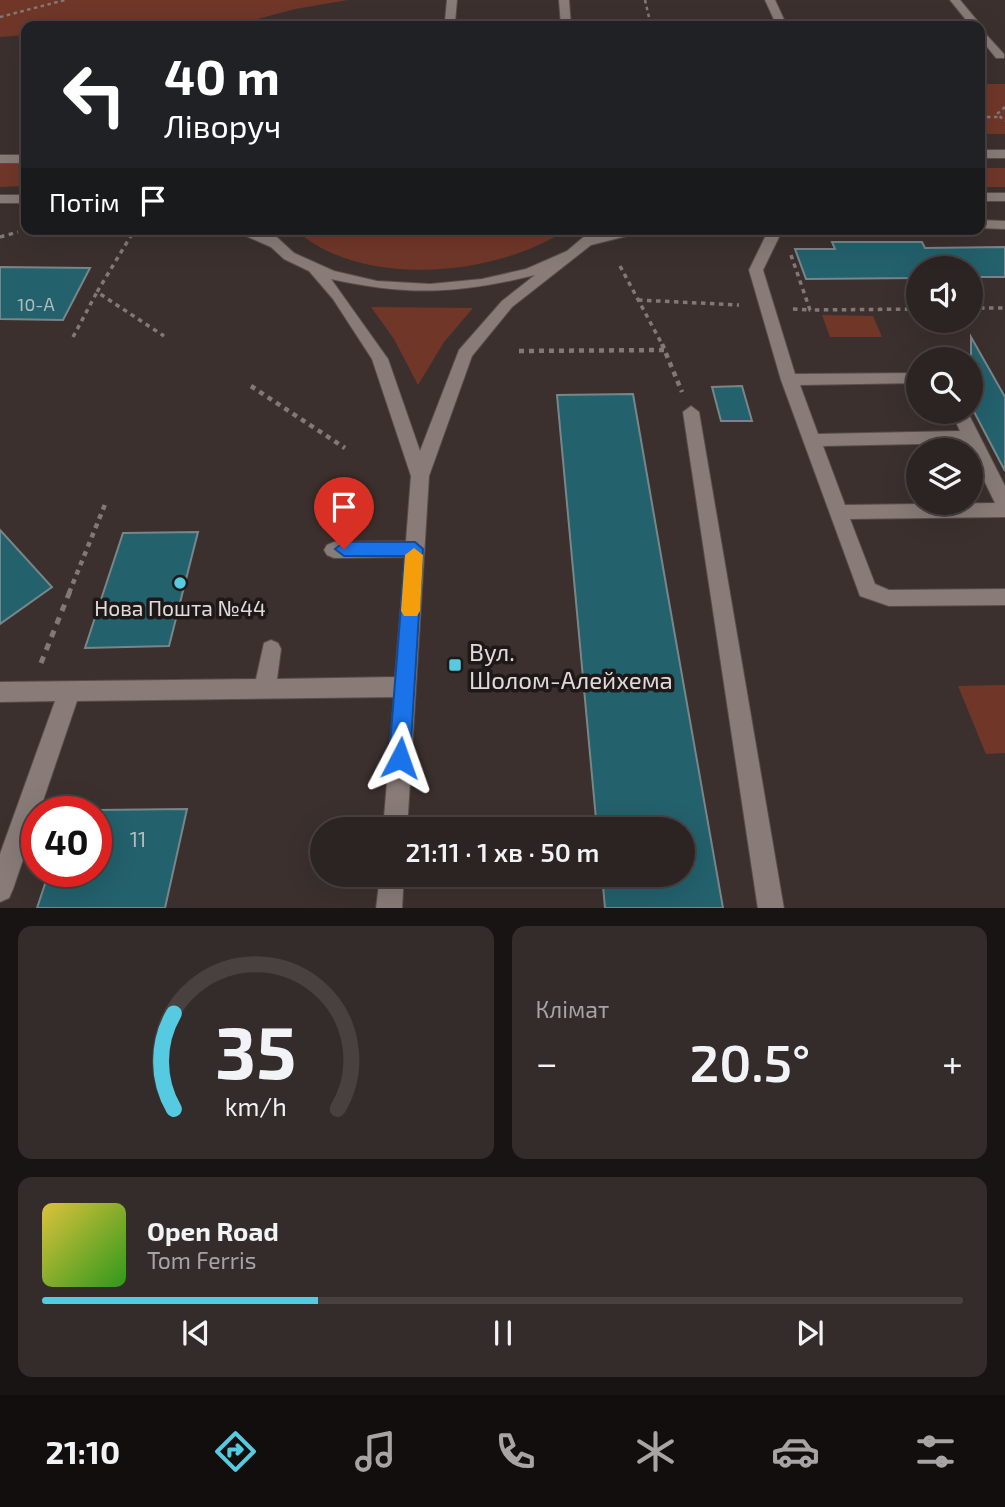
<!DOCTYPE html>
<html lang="uk">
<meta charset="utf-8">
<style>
:root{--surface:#2c2422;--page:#342c2a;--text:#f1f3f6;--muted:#a6a4a5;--line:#484140;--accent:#55cae0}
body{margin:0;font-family:"Exo 2",sans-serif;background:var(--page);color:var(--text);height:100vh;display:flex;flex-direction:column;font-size:26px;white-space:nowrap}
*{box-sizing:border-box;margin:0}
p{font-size:23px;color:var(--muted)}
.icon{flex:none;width:38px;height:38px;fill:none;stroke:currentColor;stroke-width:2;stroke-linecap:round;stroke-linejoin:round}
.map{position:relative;height:908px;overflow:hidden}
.details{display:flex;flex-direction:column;gap:18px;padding:18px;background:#181413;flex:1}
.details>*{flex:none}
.guide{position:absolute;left:21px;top:21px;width:964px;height:214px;border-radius:14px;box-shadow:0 7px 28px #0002,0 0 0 2px var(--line);background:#202124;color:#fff;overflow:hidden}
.fabs{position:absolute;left:906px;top:256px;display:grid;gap:14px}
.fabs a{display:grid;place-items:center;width:77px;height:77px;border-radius:50%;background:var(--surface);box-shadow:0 7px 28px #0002,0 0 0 2px var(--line);font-size:35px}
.speed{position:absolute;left:21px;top:796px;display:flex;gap:14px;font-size:35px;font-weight:700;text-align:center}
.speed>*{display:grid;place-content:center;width:91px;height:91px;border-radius:50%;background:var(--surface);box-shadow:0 7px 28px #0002,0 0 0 2px var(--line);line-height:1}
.speed .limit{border:10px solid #d22;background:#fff;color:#111}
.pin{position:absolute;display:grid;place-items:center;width:60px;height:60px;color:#fff;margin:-72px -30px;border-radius:50% 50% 50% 0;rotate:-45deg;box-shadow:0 0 7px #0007}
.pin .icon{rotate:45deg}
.me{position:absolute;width:77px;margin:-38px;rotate:4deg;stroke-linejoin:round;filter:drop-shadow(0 0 5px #0008)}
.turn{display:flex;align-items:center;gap:24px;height:147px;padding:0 28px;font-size:32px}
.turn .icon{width:91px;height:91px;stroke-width:2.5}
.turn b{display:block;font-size:49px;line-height:60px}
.then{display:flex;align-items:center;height:66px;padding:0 28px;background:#0003;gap:14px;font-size:26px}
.big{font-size:52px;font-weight:600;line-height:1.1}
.details .widget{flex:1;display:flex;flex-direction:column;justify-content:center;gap:10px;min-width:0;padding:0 24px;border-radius:14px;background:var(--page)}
.details .dial{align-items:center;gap:0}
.dial svg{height:182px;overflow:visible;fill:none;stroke:var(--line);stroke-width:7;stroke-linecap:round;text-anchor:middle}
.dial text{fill:var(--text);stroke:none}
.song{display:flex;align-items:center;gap:21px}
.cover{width:84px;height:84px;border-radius:10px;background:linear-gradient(135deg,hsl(50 70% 55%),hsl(110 70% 35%))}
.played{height:7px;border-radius:4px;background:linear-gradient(90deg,var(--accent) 30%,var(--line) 30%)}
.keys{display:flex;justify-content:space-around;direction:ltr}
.heat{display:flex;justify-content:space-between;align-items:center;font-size:38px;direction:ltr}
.details .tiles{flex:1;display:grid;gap:18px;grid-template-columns:1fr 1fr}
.widget:last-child{grid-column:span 2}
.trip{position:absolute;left:310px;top:817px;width:385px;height:70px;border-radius:35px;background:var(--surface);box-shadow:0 7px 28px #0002,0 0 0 2px var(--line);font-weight:600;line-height:70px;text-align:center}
.menu{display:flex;height:112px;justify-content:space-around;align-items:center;background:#120e0e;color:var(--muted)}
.menu .icon{width:49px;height:49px}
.menu .on{color:var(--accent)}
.menu b{font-size:32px;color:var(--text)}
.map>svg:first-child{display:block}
</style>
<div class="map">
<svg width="1005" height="909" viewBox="0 0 1005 909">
<rect width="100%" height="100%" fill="#3b302d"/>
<!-- green -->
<g fill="#703729">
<polygon points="0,0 348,0 295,9 232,26 26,26 26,35 0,37"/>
<rect x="980" y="84" width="25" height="50"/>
<polygon points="0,163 26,164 26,186 0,187"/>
<rect x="980" y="168" width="25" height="19"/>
<path d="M295 229H567C500 276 359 290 295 229Z"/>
<polygon points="371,307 473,308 444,342 418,385 394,339"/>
<polygon points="822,315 873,316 882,337 830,337"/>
<polygon points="1005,685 1005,753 986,754 958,686"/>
</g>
<!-- building -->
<g fill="#23616c" stroke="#788689" stroke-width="2">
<polygon points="832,242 922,242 925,248 1005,247 1005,277 971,277 971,268 919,268 919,278 806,279 795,249 835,249"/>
<polygon points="0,267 90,268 63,320 0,319"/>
<polygon points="971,337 1005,397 1005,471 971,406"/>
<polygon points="742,386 752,421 721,421 712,387"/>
<polygon points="633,394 668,596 723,908 605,908 602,875 682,875 682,830 597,830 557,395"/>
<polygon points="0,530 52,587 0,624"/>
<polygon points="198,532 169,646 85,648 123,533"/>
<polygon points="187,809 165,908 37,908 49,872 96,872 96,810"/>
</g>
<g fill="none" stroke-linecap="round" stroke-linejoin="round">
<defs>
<g id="minor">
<polygon points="447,0 457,0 455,22 451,26 441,26 445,21"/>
<polygon points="559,0 569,0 571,26 561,26"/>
<polygon points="765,0 775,0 787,26 777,26"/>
<polygon points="950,0 960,0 980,24 981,26 980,27 971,26"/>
<polygon points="980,28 1004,54 1004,58 996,58 980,38"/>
<rect x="980" y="150" width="25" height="8"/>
<rect x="0" y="155" width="26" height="8"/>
<rect x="980" y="193" width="25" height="8"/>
<rect x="0" y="195" width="26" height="8"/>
<polygon points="980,220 1005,221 1005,229 980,228"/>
<path d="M230 229 255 232 253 229H268L294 253 334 271 377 281 430 284 482 279 526 269 567 251 593 229H609L604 234 628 229H655L591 245 512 307 472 356 429 476 407 830H383L394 697 77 701 13 889 9 898 0 902V854L55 701 0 702V682L256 679 264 643 271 640 278 643 281 649 277 679 395 677 405 557 334 558 327 555 324 550 327 545 334 542 406 541 411 476 372 359 333 299 309 271 284 259 271 247ZM535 275 502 301 459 350 420 451 388 359 331 279C407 296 459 294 535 275Z"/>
<path d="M769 229H783L763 270 795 374 919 373V383L800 385 818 434 960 431 951 411H967L1005 486V517L850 519 875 584 889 590 1005 589V605L889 606 860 596 781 380 749 270ZM966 443 995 503 845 505 823 446Z"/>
<polygon points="691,406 699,412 784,909 758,909 683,412"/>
<polygon points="380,875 404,875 402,909 376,909"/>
</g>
</defs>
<!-- minor casing -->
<use href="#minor" stroke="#574e4c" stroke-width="2"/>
<!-- path-far3 -->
<g stroke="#827976" stroke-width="2.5" stroke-dasharray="3.5 3.5" stroke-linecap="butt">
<polyline points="645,0 651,26"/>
<polyline points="0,17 65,0"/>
<polyline points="1005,107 997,114 1005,121"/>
<polyline points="980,117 998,117"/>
</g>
<!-- path-far2 -->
<g stroke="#827976" stroke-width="3.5" stroke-dasharray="4.5 4.5" stroke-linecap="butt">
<polyline points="132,234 97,292 164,336"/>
<polyline points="0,237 18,232"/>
<polyline points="791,255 810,310 919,309"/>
<polyline points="620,266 663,346"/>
<polyline points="638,300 739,305"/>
<polyline points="971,308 1005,308"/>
<polyline points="793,309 810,310"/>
<polyline points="73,337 97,292"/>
</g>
<!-- path-far1 -->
<g stroke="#827976" stroke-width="4.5" stroke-dasharray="5 5" stroke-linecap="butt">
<polyline points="662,344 682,392"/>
<polyline points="519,351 665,350"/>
<polyline points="251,386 345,448"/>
<polyline points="69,593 106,502"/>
</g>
<!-- path -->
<polyline stroke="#827976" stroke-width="5" stroke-dasharray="7 7" stroke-linecap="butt" points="41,663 70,591"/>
<!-- minor -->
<use href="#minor" fill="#887b78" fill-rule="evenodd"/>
</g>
<!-- route -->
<polygon fill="#1a73e8" stroke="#114b97" stroke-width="2" points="344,542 415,542 423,549 410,758 407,765 400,768 393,765 389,758 405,556 344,556 335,549"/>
<!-- slow -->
<polygon fill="#f59e0b" points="414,548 423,555 420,611 417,616 404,616 401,611 405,555"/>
<!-- markers -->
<g fill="#55cae0" stroke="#1e1918" stroke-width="2.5">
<circle cx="180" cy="583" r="7"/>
<rect x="448" y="658" width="14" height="14" rx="3.5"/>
</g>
<g text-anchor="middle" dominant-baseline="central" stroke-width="7" stroke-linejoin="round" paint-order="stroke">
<!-- number labels -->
<g font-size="18" fill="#b2bcbd">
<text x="36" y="304">10-А</text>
</g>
<!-- poi labels -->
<g font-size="21" fill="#e1dad8" stroke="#1e1918">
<text x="180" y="607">Нова Пошта №44</text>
</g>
<!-- near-number labels -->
<g font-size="21" fill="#b2bcbd">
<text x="138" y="838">11</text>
</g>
<!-- near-poi labels -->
<g font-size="24" fill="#e1dad8" stroke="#1e1918" text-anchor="start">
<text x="469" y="651">Вул.<tspan x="469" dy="28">Шолом-Алейхема</tspan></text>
</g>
</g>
</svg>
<div class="fabs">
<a><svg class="icon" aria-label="sound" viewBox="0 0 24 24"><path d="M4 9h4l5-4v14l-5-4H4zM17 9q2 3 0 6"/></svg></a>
<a><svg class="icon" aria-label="search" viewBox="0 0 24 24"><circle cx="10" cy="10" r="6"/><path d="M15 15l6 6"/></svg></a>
<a><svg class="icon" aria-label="layers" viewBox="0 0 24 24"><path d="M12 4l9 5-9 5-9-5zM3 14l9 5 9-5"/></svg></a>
</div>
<div class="speed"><div class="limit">40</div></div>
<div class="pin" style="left:344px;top:549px;background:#d93025"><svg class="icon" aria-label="arrive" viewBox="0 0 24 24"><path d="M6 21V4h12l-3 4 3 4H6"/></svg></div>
<svg class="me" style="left:400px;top:758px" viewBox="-20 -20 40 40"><path d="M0-17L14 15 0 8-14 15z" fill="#1a73e8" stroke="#fff" stroke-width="4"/></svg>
<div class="trip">21:11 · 1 хв · 50 m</div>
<div class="guide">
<div class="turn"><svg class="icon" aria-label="left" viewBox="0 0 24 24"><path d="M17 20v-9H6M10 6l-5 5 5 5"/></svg><div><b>40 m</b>Ліворуч</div></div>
<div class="then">Потім<svg class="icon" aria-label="arrive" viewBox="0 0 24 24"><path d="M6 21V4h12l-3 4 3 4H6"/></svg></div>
</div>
</div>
<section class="details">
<div class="tiles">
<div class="widget dial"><svg viewBox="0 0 100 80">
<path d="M14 69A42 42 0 1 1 86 69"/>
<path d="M14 69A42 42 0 0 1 14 27" stroke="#55cae0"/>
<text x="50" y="56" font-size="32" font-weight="700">35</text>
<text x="50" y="72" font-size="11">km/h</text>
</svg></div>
<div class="widget"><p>Клімат</p>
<div class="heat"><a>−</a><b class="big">20.5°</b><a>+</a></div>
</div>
<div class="widget">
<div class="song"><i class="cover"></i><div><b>Open Road</b><p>Tom Ferris</p></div></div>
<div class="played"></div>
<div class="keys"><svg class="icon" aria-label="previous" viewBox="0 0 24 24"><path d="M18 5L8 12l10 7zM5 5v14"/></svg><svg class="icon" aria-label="pause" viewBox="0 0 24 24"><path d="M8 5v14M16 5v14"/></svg><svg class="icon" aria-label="next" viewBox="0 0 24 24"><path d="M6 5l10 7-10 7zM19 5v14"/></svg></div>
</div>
</div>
</section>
<nav class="menu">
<b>21:10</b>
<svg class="icon on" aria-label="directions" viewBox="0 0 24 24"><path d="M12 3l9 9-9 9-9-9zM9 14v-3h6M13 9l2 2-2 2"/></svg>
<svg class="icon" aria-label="music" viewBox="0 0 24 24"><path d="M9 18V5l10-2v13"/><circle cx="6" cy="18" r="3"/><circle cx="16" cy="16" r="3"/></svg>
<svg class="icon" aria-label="phone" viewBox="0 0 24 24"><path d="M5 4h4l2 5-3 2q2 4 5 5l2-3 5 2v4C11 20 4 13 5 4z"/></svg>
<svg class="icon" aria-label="climate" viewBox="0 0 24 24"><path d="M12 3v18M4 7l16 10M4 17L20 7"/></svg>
<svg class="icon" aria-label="car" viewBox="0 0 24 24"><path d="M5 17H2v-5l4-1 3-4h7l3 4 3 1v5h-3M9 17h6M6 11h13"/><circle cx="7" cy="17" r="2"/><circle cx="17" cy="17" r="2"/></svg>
<svg class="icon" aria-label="filters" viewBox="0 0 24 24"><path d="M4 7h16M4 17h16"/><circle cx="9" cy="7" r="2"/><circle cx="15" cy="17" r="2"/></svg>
</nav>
